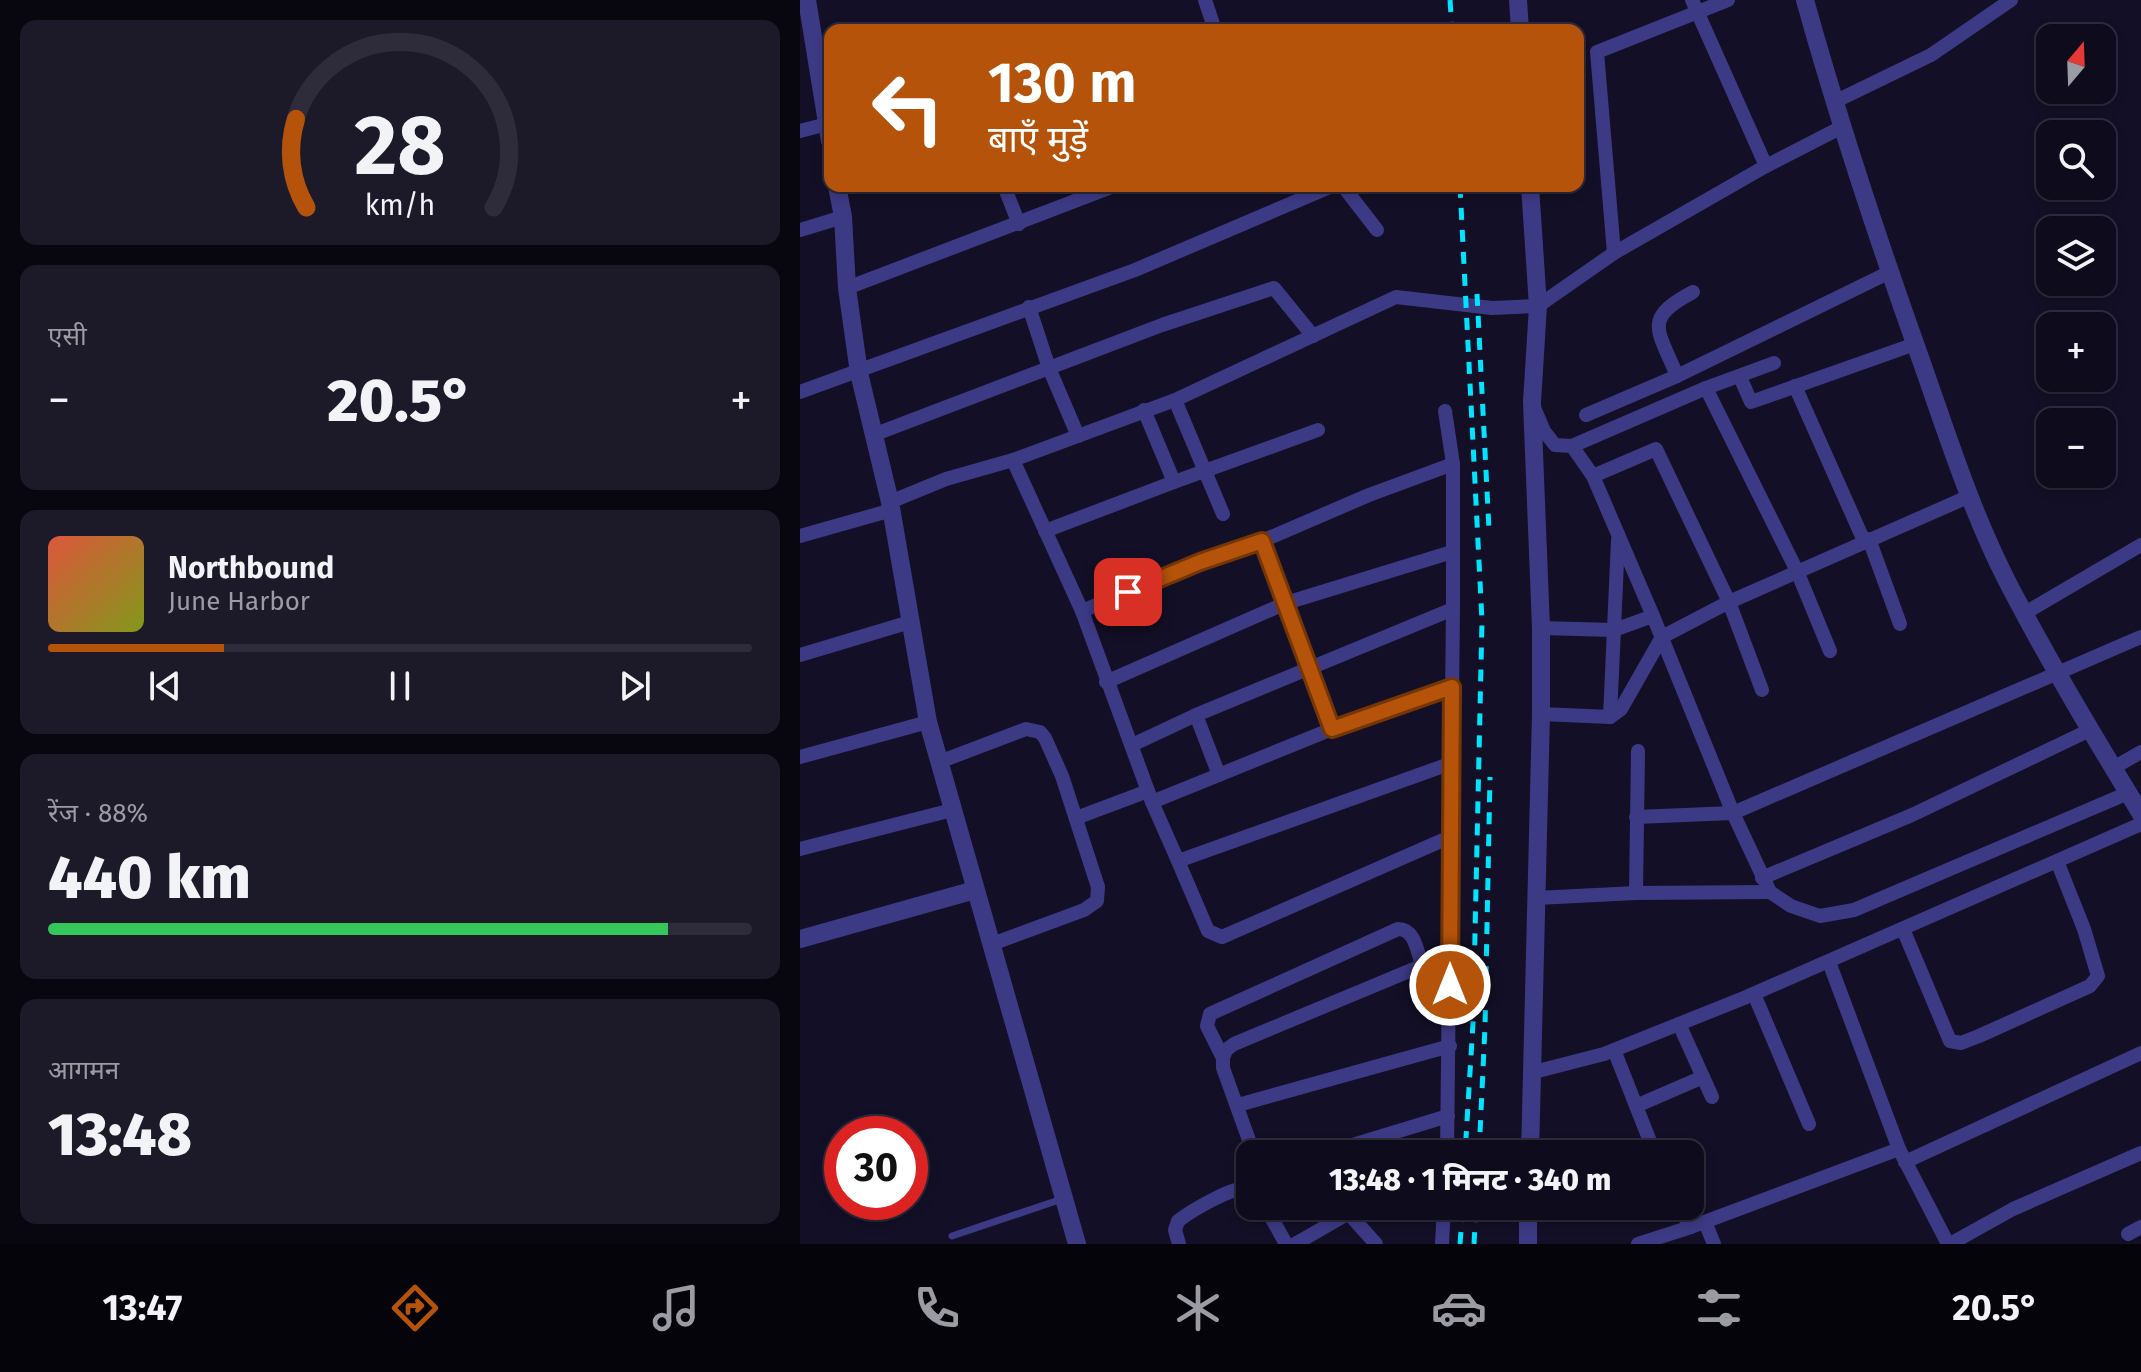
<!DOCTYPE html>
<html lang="hi">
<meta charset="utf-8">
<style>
:root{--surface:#0e0b1c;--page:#1c1929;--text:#f1f3f6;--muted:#9b9ba3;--line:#2e2b3b;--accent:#b45309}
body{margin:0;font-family:"Fira Sans","Noto Sans Devanagari",sans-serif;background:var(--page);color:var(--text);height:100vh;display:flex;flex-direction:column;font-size:30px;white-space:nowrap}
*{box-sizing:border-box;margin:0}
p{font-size:26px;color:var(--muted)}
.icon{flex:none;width:44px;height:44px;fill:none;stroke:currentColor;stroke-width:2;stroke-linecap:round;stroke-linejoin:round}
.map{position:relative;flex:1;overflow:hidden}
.details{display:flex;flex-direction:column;gap:20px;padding:20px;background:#08060f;width:800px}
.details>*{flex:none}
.hud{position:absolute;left:24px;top:24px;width:760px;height:168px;border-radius:16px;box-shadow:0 4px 12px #0003,0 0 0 2px var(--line);background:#b45309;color:#fff;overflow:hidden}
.needle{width:52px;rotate:19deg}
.tools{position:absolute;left:1236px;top:24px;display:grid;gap:16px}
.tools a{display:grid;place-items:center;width:80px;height:80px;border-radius:16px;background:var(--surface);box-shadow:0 4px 12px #0003,0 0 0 2px var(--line);font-size:40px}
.speed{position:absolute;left:24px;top:1116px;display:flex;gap:16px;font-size:40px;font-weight:700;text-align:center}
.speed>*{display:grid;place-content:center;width:104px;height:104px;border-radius:50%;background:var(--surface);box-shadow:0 4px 12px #0003,0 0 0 2px var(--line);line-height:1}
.speed .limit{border:12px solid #d22;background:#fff;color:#111}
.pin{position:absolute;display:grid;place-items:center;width:68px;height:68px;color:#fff;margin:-34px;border-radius:16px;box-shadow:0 4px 12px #0006}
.me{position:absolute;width:88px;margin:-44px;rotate:0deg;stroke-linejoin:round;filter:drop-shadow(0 0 6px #0008)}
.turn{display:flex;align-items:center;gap:28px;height:168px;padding:0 32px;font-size:36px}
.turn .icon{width:104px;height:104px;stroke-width:2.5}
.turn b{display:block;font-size:56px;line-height:68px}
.big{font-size:60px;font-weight:800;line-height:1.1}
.details .widget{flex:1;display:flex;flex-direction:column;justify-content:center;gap:12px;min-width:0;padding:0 28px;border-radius:16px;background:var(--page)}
.details .dial{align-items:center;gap:0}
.dial svg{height:208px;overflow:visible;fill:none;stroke:var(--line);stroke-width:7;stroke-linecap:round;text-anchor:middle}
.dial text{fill:var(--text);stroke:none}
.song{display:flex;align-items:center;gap:24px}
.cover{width:96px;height:96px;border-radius:12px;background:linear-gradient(135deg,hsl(10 70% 55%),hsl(70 70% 35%))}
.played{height:8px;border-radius:4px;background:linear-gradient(90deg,var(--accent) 25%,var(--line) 25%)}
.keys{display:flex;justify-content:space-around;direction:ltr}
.heat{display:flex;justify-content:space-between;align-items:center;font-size:44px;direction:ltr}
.charge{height:12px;border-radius:6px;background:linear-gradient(90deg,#34c759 88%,var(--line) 0)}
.trip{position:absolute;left:436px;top:1140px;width:468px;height:80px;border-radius:16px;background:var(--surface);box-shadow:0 4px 12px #0003,0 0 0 2px var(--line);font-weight:800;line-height:80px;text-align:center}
.dock{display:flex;height:128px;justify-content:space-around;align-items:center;background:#06040b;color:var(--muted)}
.dock .icon{width:56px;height:56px}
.dock .active{color:var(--accent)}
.dock b{font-size:36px;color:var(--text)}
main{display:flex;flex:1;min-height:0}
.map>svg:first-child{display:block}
</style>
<main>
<section class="details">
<div class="widget dial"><svg viewBox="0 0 100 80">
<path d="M14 69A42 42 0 1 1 86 69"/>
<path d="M14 69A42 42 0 0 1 10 35" stroke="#b45309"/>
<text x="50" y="56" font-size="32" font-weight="700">28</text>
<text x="50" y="72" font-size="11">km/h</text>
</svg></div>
<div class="widget"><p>एसी</p>
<div class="heat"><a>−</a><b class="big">20.5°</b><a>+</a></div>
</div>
<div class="widget">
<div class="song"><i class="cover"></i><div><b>Northbound</b><p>June Harbor</p></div></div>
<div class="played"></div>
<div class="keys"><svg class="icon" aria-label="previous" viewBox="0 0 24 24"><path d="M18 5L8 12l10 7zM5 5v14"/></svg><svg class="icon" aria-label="pause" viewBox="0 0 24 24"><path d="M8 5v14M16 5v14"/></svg><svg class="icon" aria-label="next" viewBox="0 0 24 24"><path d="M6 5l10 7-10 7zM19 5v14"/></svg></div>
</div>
<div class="widget"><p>रेंज · 88%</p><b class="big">440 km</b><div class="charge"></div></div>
<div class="widget"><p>आगमन</p><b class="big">13:48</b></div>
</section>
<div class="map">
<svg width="1341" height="1244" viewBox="0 0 1341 1244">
<rect width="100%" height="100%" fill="#130f26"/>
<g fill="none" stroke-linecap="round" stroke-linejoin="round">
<!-- service -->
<polyline stroke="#3d3a85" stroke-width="7" points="152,1236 262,1199"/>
<!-- minor -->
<g stroke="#3d3a85" stroke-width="14">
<polyline points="405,0 415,30"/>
<polyline points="892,0 966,166"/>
<polyline points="1034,102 1131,55 1211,0"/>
<polyline points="0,131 27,124"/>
<polyline points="204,186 219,224"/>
<polyline points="543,186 577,230"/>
<polyline points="0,230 43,217"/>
<polyline points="814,253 797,52 928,0"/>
<polyline points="47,288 314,186"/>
<polyline points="229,307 249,368 278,436"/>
<path d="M877 376C858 329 842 319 893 292"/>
<polyline points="940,377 951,402 1115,344"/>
<polyline points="995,386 1064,541"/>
<polyline points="906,388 997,571 1030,651"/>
<polyline points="0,392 335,270 532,186"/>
<polyline points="375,400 423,514"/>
<polyline points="344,410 374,482 518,430"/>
<polyline points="735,410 744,431 755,445 772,446 793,476 853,616 933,813 970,892 991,906 1020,916 1054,910 1328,793"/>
<polyline points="645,411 653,464 653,609 647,1154"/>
<polyline points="786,415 877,376 1090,272"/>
<polyline points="73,435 362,325 474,288 513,336"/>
<polyline points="772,446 906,388 974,363"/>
<polyline points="213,460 282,611 352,802 378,861 652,763"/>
<polyline points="793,476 856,449 929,602 962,690"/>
<polyline points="90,502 146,479 213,460 375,400 596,297 692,308 738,306 814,253 966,166 1042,127"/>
<polyline points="245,531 374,482"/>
<polyline points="0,536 92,510"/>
<polyline points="1069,539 1100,624"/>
<polyline points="462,541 532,729"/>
<polyline points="282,611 400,562 462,541 569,495 653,464"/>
<polyline points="1225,613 1341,545"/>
<polyline points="741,628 814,630 853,616"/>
<polyline points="0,655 110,622"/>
<polyline points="306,682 486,603 652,552"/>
<polyline points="741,714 810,717 821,709 862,637 929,602 1170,496"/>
<polyline points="396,715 419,775"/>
<polyline points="810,717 818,540"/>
<polyline points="332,745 396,715 653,609"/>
<polyline points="0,757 128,722"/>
<polyline points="139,762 226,729 240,732 245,738 262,776 298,887 297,901 284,910 192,944"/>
<polyline points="1313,768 1341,752"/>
<polyline points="352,802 532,729 652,687"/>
<polyline points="836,817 933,813 1341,637"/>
<polyline points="276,818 348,791"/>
<polyline points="0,849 152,810"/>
<polyline points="378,861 408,931 422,937 650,837"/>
<polyline points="962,878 1112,815 1290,730"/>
<polyline points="836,893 838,751"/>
<polyline points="736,898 836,893 970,892"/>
<polyline points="1103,929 1150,1041 1161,1043 1179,1036 1290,986 1298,976 1284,929 1257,861"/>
<polyline points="1029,962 1099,1149 1148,1244"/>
<polyline points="954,994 1009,1124"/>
<polyline points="879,1024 912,1097"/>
<polyline points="814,1050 855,1154"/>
<polyline points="423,1058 426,1050 434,1044 650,954"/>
<polyline points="734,1072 804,1054 944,998 1341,824"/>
<polyline points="438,1105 650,1046"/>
<polyline points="836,1106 903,1077"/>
<path d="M454 1154 423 1068V1058L407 1026 410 1014 598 929C615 929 617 951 622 965"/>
<polyline points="523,1154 648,1116"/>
<polyline points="1105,1162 1341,1053"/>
<polyline points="465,1206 486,1244"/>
<polyline points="542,1206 576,1244"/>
<polyline points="878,1206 891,1227"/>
<polyline points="905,1222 914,1244"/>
<polyline points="1328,1234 1341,1227"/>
<path d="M379 1244 375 1230 378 1221C392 1210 432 1187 450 1187"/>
<polyline points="495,1244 549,1213"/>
<polyline points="642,1244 644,1206"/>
<polyline points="838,1244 891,1227 1099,1149"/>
<polyline points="1150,1244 1213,1209 1341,1153"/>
</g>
<!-- tertiary -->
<g stroke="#3d3a85" stroke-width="18">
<polyline points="7,0 30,141"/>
<polyline points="718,0 720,30"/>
<path d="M1005 0C1039 122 1079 243 1122 363 1148 437 1172 513 1208 583 1249 662 1295 738 1341 814"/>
<polyline points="37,186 43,217 47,288 59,373 90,502 128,722 277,1244"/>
<polyline points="0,939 175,890"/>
<polyline points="730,1154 741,714 741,628 732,402 738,306 730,186"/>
<polyline points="728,1244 728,1206"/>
</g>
<!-- rail -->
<g stroke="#00e5ff" stroke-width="5" stroke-dasharray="12 10" stroke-linecap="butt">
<polyline points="650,0 652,30"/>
<polyline points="660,186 682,621 673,1023 665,1154"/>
<polyline points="677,294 689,530"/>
<polyline points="679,1154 685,1027 690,777"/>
<polyline points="660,1244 663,1206"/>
<polyline points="674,1244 676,1206"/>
</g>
</g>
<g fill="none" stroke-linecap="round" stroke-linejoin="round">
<defs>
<polyline id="route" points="328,592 400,562 462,541 532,729 652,687 650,985"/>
</defs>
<!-- route casing -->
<use href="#route" stroke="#753606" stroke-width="20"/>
<!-- route -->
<use href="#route" stroke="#b45309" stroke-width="14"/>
</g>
</svg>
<div class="tools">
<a><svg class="needle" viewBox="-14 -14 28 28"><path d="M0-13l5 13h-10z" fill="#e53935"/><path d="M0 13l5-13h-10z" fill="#9b9ba3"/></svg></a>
<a><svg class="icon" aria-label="search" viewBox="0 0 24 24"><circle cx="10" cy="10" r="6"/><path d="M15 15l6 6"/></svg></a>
<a><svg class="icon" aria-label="layers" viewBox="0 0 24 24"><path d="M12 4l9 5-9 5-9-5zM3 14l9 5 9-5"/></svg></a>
<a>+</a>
<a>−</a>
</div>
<div class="speed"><div class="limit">30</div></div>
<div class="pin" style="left:328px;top:592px;background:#d93025"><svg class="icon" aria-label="arrive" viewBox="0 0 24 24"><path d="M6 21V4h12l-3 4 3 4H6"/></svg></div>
<svg class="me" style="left:650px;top:985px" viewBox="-20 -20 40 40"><circle r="17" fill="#b45309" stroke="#fff" stroke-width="3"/><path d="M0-11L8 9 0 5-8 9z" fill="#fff"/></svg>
<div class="trip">13:48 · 1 मिनट · 340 m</div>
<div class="hud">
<div class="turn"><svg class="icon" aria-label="left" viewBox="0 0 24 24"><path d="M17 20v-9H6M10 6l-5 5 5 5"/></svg><div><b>130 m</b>बाएँ मुड़ें</div></div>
</div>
</div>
</main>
<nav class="dock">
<b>13:47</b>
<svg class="icon active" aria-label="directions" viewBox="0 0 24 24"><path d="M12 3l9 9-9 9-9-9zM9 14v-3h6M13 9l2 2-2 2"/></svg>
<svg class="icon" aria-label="music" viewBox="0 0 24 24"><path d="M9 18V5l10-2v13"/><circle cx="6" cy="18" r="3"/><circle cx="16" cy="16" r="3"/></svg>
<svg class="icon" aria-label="phone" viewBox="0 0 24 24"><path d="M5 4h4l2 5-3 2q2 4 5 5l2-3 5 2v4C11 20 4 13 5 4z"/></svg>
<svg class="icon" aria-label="climate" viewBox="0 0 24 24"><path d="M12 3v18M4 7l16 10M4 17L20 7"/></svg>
<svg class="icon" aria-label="car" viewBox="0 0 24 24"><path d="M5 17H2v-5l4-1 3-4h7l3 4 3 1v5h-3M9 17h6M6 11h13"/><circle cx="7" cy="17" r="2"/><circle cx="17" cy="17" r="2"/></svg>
<svg class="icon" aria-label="filters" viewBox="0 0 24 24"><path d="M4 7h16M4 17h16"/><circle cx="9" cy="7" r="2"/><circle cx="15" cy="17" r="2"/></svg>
<b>20.5°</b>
</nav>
